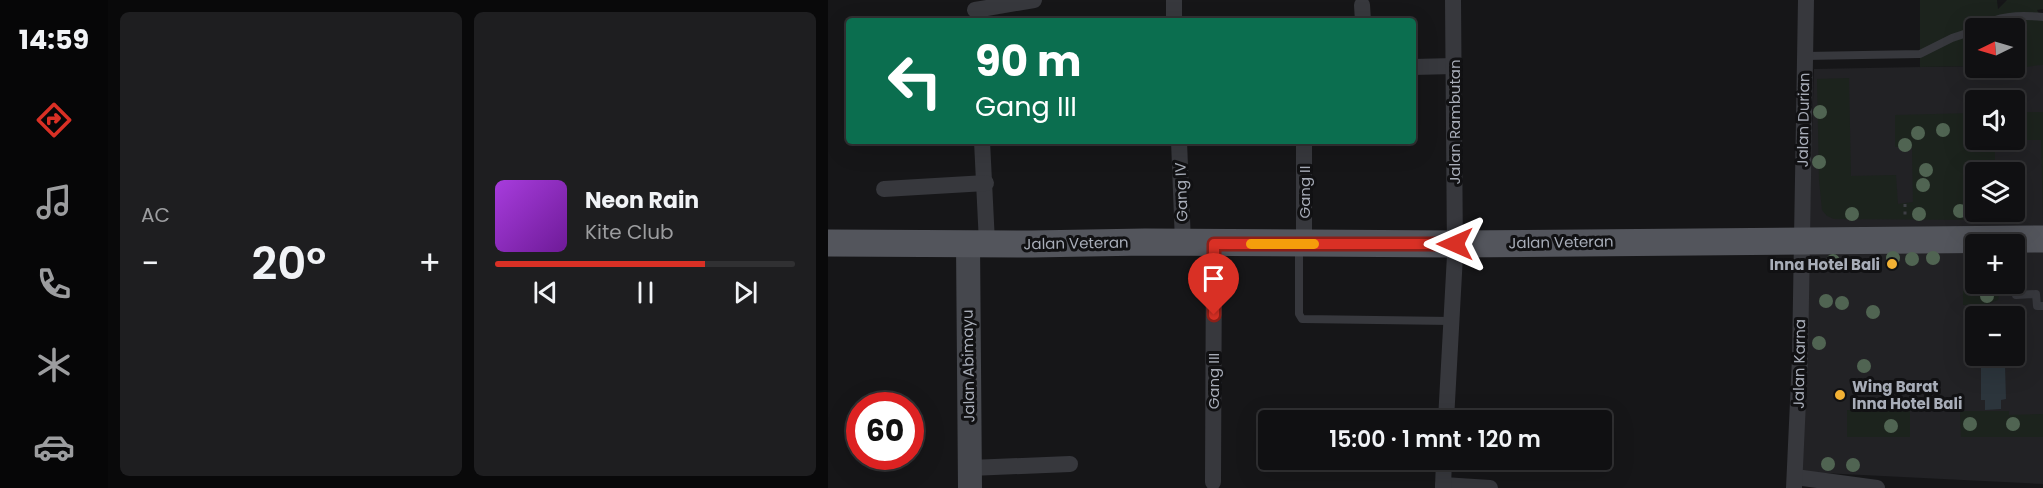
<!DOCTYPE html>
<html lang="id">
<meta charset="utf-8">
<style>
:root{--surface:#101012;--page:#1e1e20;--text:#f1f3f6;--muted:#9c9d9f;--line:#303032;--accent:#d93025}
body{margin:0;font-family:Poppins,sans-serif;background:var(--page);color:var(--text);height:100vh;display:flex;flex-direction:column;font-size:22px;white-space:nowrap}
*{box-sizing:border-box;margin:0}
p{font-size:20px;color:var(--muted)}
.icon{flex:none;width:33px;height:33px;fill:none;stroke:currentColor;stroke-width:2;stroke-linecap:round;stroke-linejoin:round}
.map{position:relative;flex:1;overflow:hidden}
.drawer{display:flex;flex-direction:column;gap:12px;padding:12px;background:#09090a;width:720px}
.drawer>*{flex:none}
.banner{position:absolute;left:18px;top:18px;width:570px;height:126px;border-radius:6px;box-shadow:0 6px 24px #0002,0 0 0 2px var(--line);background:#0b6e4f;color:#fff;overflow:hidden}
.needle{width:39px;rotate:265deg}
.fabs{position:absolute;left:1137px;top:18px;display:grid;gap:12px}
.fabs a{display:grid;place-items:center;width:60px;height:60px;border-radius:6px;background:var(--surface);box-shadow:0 6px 24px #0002,0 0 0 2px var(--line);font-size:30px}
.speed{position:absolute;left:18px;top:392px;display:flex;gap:12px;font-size:30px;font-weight:700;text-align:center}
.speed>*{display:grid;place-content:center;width:78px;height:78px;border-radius:50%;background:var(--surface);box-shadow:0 6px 24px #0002,0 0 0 2px var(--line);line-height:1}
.speed .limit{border:9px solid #d22;background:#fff;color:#111}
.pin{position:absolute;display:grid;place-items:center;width:51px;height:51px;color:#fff;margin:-62px -26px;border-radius:50% 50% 50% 0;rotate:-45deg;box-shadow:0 0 6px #0007}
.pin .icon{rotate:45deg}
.me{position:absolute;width:66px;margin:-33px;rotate:270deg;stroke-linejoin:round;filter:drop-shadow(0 0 4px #0008)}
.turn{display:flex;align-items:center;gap:21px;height:126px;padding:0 30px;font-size:27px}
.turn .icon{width:78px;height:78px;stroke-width:2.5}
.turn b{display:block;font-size:42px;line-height:51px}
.big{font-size:45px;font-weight:600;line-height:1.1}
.drawer .tile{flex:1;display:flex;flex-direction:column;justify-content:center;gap:9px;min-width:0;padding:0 21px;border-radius:9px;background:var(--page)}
.song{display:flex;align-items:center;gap:18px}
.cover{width:72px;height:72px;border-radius:9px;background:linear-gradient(135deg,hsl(280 70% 55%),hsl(280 70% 35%))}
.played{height:6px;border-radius:3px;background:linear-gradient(90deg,var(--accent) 70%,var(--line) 70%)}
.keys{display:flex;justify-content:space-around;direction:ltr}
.heat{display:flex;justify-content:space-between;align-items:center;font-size:33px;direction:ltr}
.drawer .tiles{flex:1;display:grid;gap:12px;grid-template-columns:repeat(2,1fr)}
.trip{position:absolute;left:430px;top:410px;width:354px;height:60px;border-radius:6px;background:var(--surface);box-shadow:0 6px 24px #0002,0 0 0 2px var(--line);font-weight:600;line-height:60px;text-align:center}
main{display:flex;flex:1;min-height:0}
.tabs{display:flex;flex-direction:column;width:108px;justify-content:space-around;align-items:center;background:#060607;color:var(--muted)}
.tabs .icon{width:42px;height:42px}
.tabs .selected{color:var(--accent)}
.tabs b{font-size:27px;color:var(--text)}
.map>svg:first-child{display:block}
</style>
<main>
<nav class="tabs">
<b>14:59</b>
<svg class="icon selected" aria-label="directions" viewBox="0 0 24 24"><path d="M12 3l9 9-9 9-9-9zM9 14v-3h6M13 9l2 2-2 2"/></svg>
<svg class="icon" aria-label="music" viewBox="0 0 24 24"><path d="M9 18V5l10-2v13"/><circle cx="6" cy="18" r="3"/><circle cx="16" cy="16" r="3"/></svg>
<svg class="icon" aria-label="phone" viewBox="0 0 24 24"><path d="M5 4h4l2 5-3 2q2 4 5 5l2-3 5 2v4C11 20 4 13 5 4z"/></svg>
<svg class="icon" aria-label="climate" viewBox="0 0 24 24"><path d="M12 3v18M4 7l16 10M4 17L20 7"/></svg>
<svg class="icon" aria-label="car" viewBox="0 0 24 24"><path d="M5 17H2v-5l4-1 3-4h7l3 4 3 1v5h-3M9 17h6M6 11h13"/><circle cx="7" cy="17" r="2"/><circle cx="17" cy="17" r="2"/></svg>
</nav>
<section class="drawer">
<div class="tiles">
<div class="tile"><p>AC</p>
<div class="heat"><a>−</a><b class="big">20°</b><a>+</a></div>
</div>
<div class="tile">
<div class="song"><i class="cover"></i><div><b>Neon Rain</b><p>Kite Club</p></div></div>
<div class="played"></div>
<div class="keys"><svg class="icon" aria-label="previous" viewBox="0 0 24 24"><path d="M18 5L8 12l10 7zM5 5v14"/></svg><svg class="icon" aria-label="pause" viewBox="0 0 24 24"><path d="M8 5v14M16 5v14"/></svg><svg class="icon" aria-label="next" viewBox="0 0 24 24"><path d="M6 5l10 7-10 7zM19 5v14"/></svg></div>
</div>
</div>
</section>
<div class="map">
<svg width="1215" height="488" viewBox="0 0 1215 488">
<rect width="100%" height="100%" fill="#161618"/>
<!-- built -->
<path fill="#222225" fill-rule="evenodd" d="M1187 65H1215V484L974 472 986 69 1147 66 1148 68H1186ZM1148 100H1186V140H1148ZM1148 172H1186V212H1148ZM1148 244H1186V284H1148ZM1148 316H1186V356H1148Z"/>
<!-- green -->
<g fill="#1c231d">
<path d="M1092 0H1169L1170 9 1179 0H1215V9L1209 10 1215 21V65C1199 65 1185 72 1168 69L1167 68H1186V28H1148L1147 66 1092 67Z"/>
<polygon points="1021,78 1023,176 1068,175 1070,204 1085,202 1084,147 1067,147 1067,115 1147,113 1148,140 1186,140 1187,112 1215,112 1215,220 1213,140 1167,140 1167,172 1148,172 1148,212 1167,212 1167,220 1006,219 999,216 994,210 991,180 989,79"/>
<polygon points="1147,271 1148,284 1173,284 1170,300 1160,304 1135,305 1135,287 1143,287 1143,272"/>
<polygon points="1019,410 1082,411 1082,437 1019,437"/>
<polygon points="1132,411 1181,411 1181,415 1215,414 1215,437 1133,437"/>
</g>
<!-- water -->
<polygon fill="#2c353c" points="1177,365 1178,399 1173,400 1173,409 1157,410 1157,400 1153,400 1153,366"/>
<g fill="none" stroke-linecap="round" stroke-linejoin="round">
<!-- path -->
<polyline stroke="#3d3f44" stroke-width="3" stroke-dasharray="3 4.5" stroke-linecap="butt" points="1077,204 1077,217"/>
<!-- lane -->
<g stroke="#37383d" stroke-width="8">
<path d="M1150 28C1170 15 1192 15 1215 17"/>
<polyline points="977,56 1092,54 1124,38 1148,30"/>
<polyline points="471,248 471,314 474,319 623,321"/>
<polyline points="1188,295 1208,294 1209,306 1215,306"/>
</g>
<!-- street -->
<g stroke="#37383d" stroke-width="16">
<polyline points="346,0 346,21"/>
<polyline points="534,5 535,21"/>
<polyline points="147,10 206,0"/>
<polyline points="585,67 626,66"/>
<polyline points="154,141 159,243"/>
<polyline points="351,141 355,243"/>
<polyline points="56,189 158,183"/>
<polyline points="476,244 476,141"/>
<polyline points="618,420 627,255 625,0"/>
<polyline points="142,468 242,464"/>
<polyline points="967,477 1049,488"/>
<polyline points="385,482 386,244"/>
<polyline points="615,485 662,488"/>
<polyline points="615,488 616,459"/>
<polyline points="966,488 972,358 978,0"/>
</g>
<!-- secondary -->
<polyline stroke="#45474d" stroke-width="24" points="140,243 142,488"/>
<!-- primary -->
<polyline stroke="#53555c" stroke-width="27" points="0,243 204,244 317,242 627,244 1215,239"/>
</g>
<!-- trees -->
<g fill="#506452">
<circle cx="992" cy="112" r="7"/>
<circle cx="1115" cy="130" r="7"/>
<circle cx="1090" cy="133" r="7"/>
<circle cx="1077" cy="145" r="7"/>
<circle cx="991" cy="162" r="7"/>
<circle cx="1098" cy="170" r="7"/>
<circle cx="1095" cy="185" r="7"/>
<circle cx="1132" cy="211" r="7"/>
<circle cx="1024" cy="214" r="7"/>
<circle cx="1091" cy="214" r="7"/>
<circle cx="1065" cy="258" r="7"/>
<circle cx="1105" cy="258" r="7"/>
<circle cx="1084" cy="259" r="7"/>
<circle cx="1005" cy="261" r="7"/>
<circle cx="1159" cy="296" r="7"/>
<circle cx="998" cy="301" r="7"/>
<circle cx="1014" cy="303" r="7"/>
<circle cx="1045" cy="312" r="7"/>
<circle cx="991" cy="343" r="7"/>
<circle cx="1036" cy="366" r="7"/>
<circle cx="1056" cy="388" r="7"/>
<circle cx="1142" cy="424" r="7"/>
<circle cx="1185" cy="424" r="7"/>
<circle cx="1063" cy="426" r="7"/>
<circle cx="1000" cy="464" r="7"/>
<circle cx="1025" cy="465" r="7"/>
</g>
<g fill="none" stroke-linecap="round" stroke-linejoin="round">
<defs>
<polyline id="route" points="386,315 386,244 627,244"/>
</defs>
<!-- route casing -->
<use href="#route" stroke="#8d1f18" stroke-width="15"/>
<!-- route -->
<use href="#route" stroke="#d93025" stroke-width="10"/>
<!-- slow -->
<polyline stroke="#f59e0b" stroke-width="10" points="423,244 486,244"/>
</g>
<!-- markers -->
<g fill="#f2b134" stroke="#111113" stroke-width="2">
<circle cx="1064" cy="264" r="6"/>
<circle cx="1012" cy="395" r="6"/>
</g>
<g text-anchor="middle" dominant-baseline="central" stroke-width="6" stroke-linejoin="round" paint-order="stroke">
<!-- street labels -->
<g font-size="15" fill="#a8adb8" stroke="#111113">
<text transform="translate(975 120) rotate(-89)">Jalan Durian</text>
<text transform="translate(626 122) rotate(-90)">Jalan Rambutan</text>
<text transform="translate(353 192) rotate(-92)">Gang IV</text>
<text transform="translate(476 192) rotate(-90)">Gang II</text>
<text transform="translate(733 242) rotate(-1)">Jalan Veteran</text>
<text transform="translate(248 243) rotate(-1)">Jalan Veteran</text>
<text transform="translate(971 364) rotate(-89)">Jalan Karna</text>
<text transform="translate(140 366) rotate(-91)">Jalan Abimayu</text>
<text transform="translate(385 381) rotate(-90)">Gang III</text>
</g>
<!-- poi labels -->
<g font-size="15" font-weight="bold" fill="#a8adb8" stroke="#111113" text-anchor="end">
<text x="1052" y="264">Inna Hotel Bali</text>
<text x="1024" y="386" text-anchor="start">Wing Barat<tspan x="1024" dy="17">Inna Hotel Bali</tspan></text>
</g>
</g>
</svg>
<div class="fabs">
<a><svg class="needle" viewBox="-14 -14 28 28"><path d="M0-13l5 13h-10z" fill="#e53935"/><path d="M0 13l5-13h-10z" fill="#9c9d9f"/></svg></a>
<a><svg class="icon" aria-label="sound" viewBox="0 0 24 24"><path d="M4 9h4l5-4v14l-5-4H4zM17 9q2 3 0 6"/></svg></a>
<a><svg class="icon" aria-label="layers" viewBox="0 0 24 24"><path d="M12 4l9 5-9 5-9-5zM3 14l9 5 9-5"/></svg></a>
<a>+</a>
<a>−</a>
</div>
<div class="speed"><div class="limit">60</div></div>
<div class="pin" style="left:386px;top:315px;background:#d93025"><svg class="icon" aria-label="arrive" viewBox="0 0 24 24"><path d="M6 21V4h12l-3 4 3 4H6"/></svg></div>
<svg class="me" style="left:627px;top:244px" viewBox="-20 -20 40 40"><path d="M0-17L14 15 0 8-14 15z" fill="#d93025" stroke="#fff" stroke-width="4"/></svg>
<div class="trip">15:00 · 1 mnt · 120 m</div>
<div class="banner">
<div class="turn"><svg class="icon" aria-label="left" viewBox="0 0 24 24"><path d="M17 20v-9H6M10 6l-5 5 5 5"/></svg><div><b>90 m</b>Gang III</div></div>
</div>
</div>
</main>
